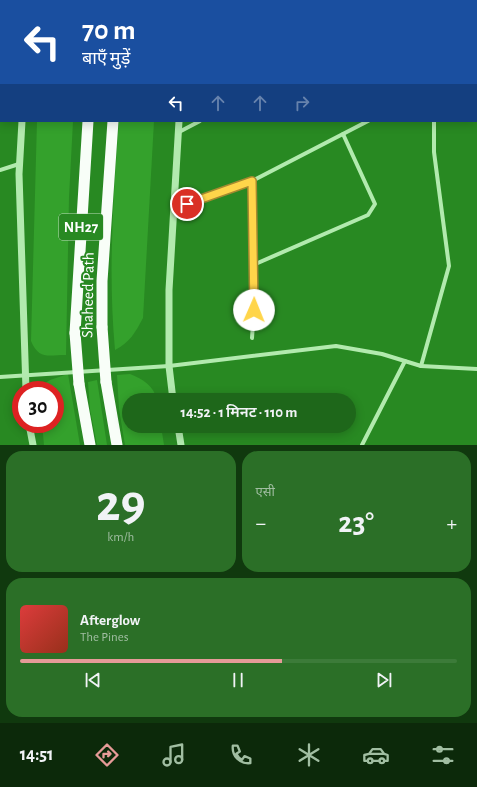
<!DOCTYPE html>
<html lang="hi">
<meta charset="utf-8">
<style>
:root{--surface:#1e671a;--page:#2b6f27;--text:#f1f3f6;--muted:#a1bea2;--line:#3c7b39;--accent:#e69b98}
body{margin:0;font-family:"Alegreya Sans","Noto Sans Devanagari",sans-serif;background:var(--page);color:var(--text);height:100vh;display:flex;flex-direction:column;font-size:15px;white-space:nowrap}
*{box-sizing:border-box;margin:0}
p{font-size:13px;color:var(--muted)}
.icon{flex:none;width:22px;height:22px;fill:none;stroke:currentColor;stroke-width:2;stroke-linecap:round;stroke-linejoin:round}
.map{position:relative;height:445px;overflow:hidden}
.side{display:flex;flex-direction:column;gap:6px;padding:6px;background:#10390e;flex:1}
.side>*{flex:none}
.hud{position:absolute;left:0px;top:0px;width:477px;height:122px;box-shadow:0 2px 10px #0003;background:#1a4fa0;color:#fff;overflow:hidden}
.speed{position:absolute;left:12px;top:381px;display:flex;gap:8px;font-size:20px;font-weight:700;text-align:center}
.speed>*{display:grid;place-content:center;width:52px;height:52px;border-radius:50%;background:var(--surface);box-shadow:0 2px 10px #0003;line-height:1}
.speed .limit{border:6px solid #d22;background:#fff;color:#111}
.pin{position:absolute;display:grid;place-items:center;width:34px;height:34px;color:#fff;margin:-17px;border:2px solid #fff;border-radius:50%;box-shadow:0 1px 4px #0007}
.me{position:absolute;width:44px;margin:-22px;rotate:1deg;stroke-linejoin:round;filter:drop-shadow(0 0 3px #0008)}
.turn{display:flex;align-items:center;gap:14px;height:84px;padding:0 16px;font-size:18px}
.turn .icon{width:52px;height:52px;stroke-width:2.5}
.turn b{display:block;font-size:28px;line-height:34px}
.lanes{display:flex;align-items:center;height:38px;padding:0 16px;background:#0003;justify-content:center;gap:20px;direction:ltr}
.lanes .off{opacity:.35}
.big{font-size:30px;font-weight:600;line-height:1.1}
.side .widget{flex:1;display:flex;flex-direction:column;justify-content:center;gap:6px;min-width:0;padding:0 14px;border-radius:16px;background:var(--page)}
.side .dial{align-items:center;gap:0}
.dial b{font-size:52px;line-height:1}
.song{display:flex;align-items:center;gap:12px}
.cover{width:48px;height:48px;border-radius:6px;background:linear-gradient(135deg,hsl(0 70% 55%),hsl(10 70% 35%))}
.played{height:4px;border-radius:2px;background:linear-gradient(90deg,var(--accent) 60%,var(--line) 60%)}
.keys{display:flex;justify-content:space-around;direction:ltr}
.heat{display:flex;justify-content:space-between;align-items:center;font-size:22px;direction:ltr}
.side .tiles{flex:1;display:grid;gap:6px;grid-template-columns:1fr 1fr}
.widget:last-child{grid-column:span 2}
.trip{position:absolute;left:122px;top:393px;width:234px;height:40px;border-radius:20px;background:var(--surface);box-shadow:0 2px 10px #0003;font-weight:600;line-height:40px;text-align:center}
.dock{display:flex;height:64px;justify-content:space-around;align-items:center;background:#0c290a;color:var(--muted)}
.dock .icon{width:28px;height:28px}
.dock .current{color:var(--accent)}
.dock b{font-size:18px;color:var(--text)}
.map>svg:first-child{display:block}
</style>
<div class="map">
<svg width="477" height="445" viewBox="0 0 477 445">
<rect width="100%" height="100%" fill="#288922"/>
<!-- green -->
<g fill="#34a12c">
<path d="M37 121H73L69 197 66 355C48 355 39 360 31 341Z"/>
<path d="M119 121H154L143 318C135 333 130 342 115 350 108 274 113 197 119 121Z"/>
<polygon points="68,374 80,445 44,445 42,424 55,424 55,390 37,390 37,388 50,380"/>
<path d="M130 374C143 379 154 386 157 400H129V426H161L164 445H125L119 409 117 375Z"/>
<polygon points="97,380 107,445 97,445 90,409 88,382"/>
</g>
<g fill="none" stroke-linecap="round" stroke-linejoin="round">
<!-- minor -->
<g stroke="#b2eaae" stroke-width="4">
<polyline points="308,0 308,1"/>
<polyline points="419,0 419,1"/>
<polyline points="259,1 261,0"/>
<polyline points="0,44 1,44"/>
<polyline points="476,48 477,48"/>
<polyline points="476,84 477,84"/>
<polyline points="179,132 200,121"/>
<polyline points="0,170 19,164"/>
<polyline points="252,181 253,281 255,296 252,338"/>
<polyline points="175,209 252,181 368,121"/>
<polyline points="253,265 368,215 375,204 343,134"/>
<polyline points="421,366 477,369"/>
<polyline points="0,377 169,366 336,346 382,354 421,366 449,266 434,152 434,121"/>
<polyline points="362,445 405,361"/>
</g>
<!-- tertiary -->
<g stroke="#b2eaae" stroke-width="7">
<polyline points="30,1 30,0"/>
<polyline points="188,1 188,0"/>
<polyline points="22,121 19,174 26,390"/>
<polyline points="173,400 169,366 169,290 179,121"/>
<polyline points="29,424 33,445"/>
<polyline points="178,426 181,445"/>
</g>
<!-- trunk -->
<g stroke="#f8fef8" stroke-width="11">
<polyline points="97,1 97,0"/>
<polyline points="121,1 121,0"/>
<polyline points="102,327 102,281 113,121"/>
<polyline points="75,333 88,121"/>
<polyline points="106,382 117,445"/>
<polyline points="79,384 90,445"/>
</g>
<!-- trunk-bridge -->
<g stroke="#f8fef8" stroke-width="11">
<polyline points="102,327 106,382"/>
<polyline points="75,333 79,384"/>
</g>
</g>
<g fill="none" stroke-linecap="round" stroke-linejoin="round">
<defs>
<polyline id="route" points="187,204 252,181 254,310"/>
</defs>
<!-- route casing -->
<use href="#route" stroke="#a68a30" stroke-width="10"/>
<!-- route -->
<use href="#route" stroke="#ffd54a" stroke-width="7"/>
</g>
<g text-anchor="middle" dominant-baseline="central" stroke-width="4" stroke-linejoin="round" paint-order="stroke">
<!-- shield labels -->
<rect fill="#288922" stroke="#bedcbd" stroke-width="1" x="59" y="214" width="44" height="26" rx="3"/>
<g font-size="15" font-weight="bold" fill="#fff">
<text x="81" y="227">NH27</text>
</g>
<!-- street labels -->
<g font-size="16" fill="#fff" stroke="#288922">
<text transform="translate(88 295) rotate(-89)">Shaheed Path</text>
</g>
</g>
</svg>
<div class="speed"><div class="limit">30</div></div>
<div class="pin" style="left:187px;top:204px;background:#d93025"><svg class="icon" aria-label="arrive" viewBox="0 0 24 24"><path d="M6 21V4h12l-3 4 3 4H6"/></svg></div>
<svg class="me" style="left:254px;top:310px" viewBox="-20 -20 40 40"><circle r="19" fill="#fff"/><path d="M0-13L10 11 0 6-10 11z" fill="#ffd54a"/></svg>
<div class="trip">14:52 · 1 मिनट · 110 m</div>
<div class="hud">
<div class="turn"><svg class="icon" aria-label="left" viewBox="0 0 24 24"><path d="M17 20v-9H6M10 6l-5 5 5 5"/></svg><div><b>70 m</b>बाएँ मुड़ें</div></div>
<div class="lanes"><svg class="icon" aria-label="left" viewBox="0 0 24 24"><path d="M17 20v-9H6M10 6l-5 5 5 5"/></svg><svg class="icon off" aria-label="ahead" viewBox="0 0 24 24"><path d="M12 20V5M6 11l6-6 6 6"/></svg><svg class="icon off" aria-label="ahead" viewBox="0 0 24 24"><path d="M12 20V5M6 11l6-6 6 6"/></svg><svg class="icon off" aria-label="right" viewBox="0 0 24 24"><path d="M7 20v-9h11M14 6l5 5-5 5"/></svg></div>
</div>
</div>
<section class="side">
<div class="tiles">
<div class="widget dial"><b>29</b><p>km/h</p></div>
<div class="widget"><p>एसी</p>
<div class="heat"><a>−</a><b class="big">23°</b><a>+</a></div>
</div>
<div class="widget">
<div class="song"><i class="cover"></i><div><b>Afterglow</b><p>The Pines</p></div></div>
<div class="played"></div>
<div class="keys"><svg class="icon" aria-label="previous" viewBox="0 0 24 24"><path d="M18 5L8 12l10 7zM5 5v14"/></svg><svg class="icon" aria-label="pause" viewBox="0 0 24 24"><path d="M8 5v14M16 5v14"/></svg><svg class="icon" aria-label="next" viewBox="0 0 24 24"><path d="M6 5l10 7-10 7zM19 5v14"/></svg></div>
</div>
</div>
</section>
<nav class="dock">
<b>14:51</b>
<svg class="icon current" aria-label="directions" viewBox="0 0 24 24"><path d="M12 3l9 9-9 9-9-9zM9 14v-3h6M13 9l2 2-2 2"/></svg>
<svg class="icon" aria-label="music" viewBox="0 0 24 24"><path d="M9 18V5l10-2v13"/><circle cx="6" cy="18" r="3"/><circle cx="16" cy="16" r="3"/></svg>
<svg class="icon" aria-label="phone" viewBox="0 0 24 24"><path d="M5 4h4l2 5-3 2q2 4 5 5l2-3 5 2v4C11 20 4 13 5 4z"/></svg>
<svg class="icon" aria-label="climate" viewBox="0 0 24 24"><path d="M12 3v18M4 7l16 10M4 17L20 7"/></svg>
<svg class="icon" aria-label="car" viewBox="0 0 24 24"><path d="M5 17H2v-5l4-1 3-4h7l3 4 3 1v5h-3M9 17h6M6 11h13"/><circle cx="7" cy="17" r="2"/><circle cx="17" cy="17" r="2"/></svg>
<svg class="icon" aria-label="filters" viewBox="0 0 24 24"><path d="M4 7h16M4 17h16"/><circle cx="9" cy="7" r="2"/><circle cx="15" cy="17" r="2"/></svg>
</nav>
